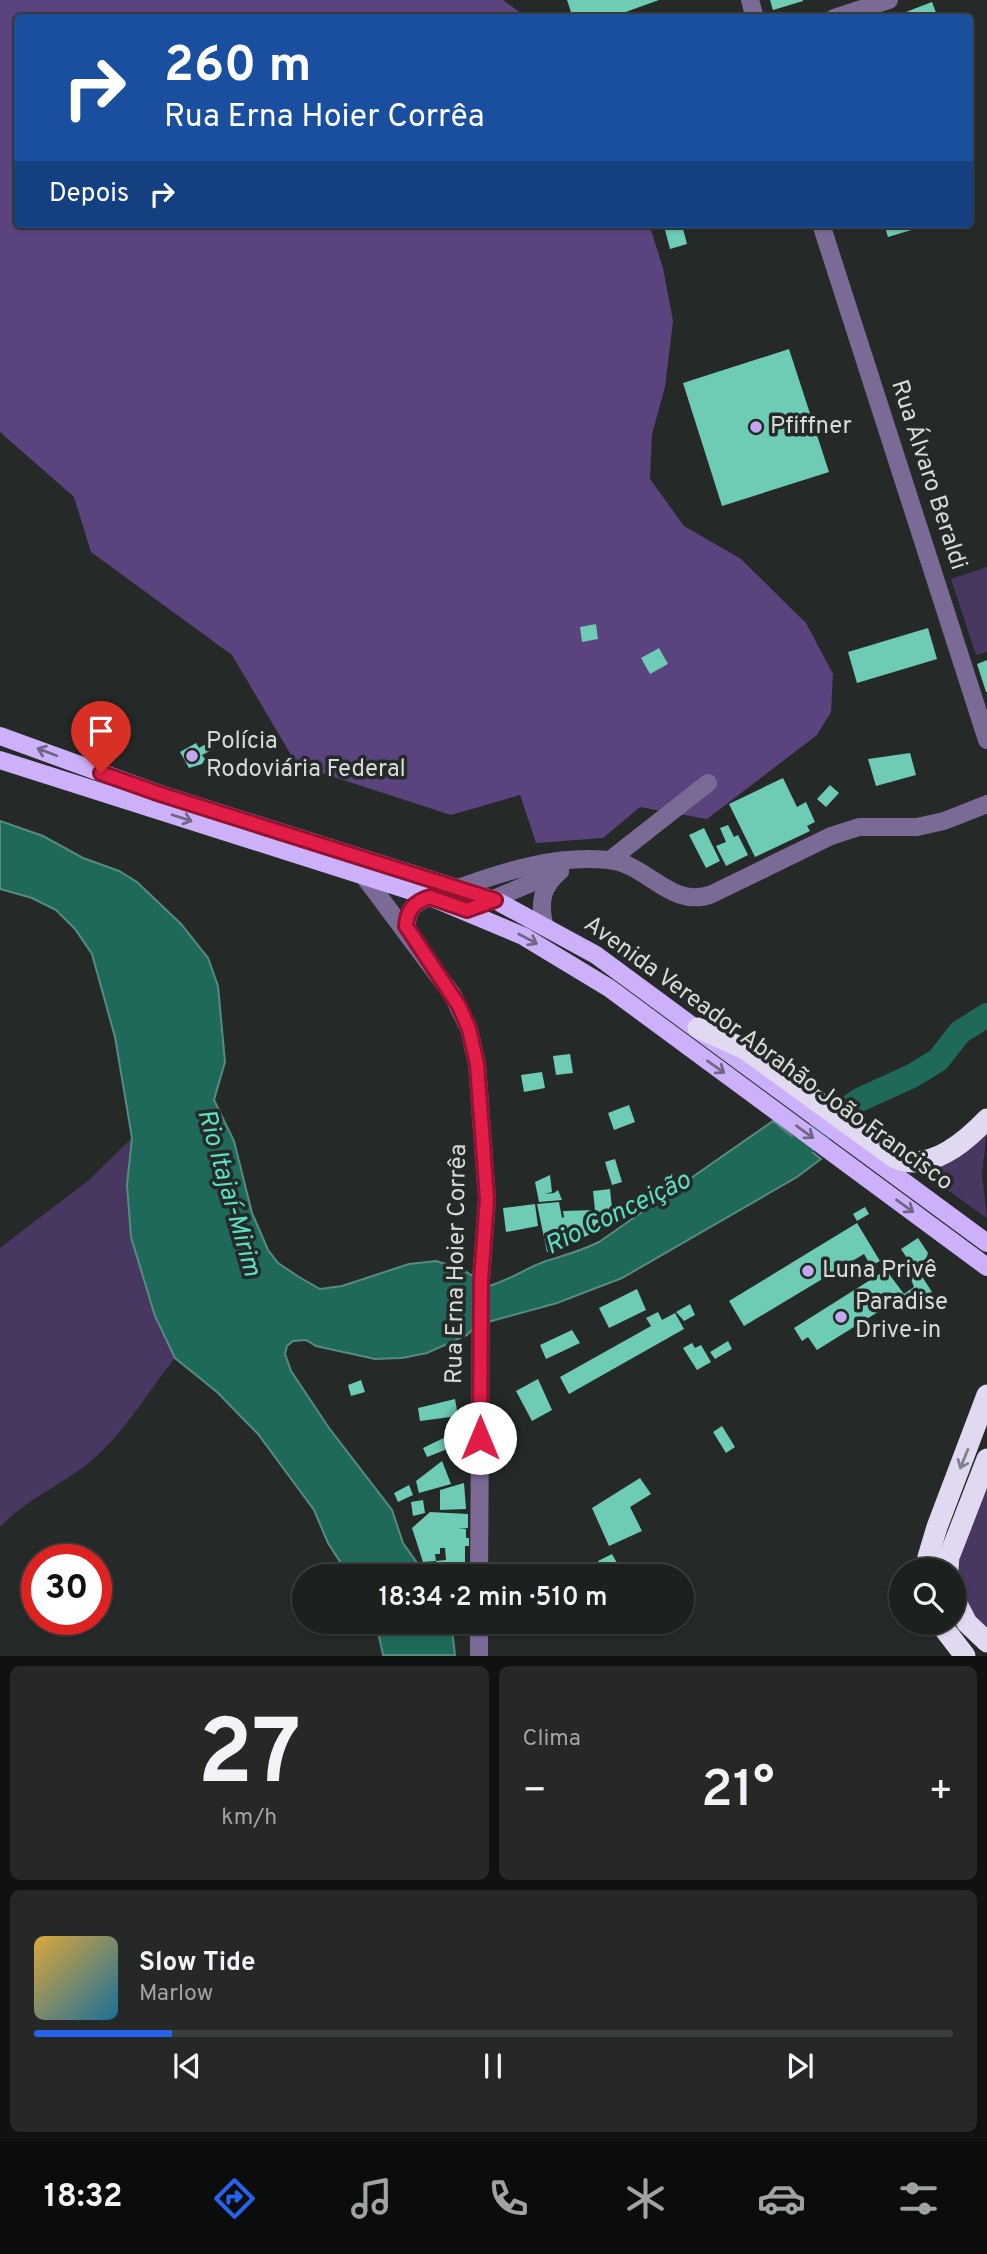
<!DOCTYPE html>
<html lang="pt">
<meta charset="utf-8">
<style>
:root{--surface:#1c201e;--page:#252827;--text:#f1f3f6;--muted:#a0a3a4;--line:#3a3e3c;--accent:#2563eb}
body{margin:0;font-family:Overpass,sans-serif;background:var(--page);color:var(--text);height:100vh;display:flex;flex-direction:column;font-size:26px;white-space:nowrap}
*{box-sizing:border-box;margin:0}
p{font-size:23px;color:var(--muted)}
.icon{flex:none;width:38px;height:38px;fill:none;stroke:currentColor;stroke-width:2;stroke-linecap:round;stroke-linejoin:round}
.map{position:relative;height:1656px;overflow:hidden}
.details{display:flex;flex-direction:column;gap:10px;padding:10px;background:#0f1210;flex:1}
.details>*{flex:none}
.hud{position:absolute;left:14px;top:14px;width:959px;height:214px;border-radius:7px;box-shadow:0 2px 5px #0004,0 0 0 2px var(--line);background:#1a4fa0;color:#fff;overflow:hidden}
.tools{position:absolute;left:889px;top:1558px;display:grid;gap:14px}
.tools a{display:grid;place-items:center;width:77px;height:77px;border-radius:50%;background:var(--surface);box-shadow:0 2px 5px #0004,0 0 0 2px var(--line);font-size:35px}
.speed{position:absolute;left:21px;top:1544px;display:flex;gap:14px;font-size:35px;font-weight:700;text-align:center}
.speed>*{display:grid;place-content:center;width:91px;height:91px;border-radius:50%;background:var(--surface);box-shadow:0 2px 5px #0004,0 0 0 2px var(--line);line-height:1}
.speed .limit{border:10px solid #d22;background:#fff;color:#111}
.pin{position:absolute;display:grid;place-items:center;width:60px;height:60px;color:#fff;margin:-72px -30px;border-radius:50% 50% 50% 0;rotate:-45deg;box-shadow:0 0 7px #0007}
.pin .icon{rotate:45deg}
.me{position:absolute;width:77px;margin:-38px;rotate:0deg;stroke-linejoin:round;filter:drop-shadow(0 0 5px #0008)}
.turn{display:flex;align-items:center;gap:24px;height:147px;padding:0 35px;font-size:32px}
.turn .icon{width:91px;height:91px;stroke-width:2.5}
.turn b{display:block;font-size:49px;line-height:60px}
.then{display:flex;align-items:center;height:66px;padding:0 35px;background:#0003;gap:14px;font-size:26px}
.big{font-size:52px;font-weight:600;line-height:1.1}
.details .card{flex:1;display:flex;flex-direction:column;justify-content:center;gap:10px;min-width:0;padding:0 24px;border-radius:10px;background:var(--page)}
.details .dial{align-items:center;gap:0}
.dial b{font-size:91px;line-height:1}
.song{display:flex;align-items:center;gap:21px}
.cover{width:84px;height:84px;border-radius:10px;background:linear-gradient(135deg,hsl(40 70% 55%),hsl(200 70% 35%))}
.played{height:7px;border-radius:4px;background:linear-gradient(90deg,var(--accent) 15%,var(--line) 15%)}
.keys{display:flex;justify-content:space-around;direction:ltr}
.heat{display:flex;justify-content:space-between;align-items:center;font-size:38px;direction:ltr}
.details .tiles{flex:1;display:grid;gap:10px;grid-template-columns:1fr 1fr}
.card:last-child{grid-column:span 2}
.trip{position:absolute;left:292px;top:1564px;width:402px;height:70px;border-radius:35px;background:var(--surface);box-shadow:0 2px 5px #0004,0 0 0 2px var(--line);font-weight:600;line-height:70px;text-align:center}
.dock{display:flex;height:112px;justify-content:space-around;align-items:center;background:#0b0d0c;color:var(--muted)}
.dock .icon{width:49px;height:49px}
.dock .current{color:var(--accent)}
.dock b{font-size:32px;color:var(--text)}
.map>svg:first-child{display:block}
</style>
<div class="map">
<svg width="987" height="1656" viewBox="0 0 987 1656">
<rect width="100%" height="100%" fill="#252a28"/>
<!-- green -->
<g fill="#483761">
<polygon points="987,567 987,652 976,655 951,579"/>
<polygon points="987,1130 982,1174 987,1218 919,1170"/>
<path d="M132 1138 127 1185 155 1316 175 1358C150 1389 129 1425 100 1453 70 1482 29 1496 0 1527V1248L89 1180Z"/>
<path d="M987 1482V1630C937 1586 965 1532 987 1482Z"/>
</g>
<!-- forest -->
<polygon fill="#5b437d" points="0,0 503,0 526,17 18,18 18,224 649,224 663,268 673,321 665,387 652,434 650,479 684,526 741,559 806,623 833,674 831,712 817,735 707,819 640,807 603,838 536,843 520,795 451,815 297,765 232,655 91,552 74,497 0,432"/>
<!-- water -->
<g fill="#1f695a" stroke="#568b80" stroke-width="2">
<path d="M0 821 43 836 83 858 119 871 137 882 181 924 208 958 218 986 225 1062 214 1100 234 1141 252 1213 268 1250 278 1263 299 1277 320 1289 342 1286 409 1264 436 1261 460 1268 489 1286C510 1280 526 1268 546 1261 565 1255 581 1251 599 1242L773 1121 821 1159 797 1177 622 1278 557 1303 477 1325 467 1335 427 1353 402 1358 375 1359 316 1346 306 1340 293 1341 287 1346 285 1354 291 1371 329 1428 392 1510 403 1543 427 1577H350L328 1543 314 1510 258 1434 217 1392 175 1358 155 1316 131 1237 127 1185 132 1138 115 1037 92 954 75 929 56 910 32 898 0 889Z"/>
<polygon points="376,1622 451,1622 455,1655 383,1655"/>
</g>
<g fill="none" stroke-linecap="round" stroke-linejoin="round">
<!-- river -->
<polyline stroke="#1f695a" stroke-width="24" points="776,1165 859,1100 912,1076 938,1060 960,1032 987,1015"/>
</g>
<!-- building -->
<g fill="#6ecbb5">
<polygon points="567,0 659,0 609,18 573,18"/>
<polygon points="770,0 803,0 803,1 773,10"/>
<polygon points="932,2 938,18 908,18 906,12"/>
<polygon points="884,224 928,224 928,225 888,237"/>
<polygon points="682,225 687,244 670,249 665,230"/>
<polygon points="789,349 829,472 722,506 683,383"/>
<polygon points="596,624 598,639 582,642 580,627"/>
<polygon points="928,628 937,659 857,683 848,652"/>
<polygon points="659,648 668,664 650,674 641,658"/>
<polygon points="987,660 987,692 986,692 977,664"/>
<polygon points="196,743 199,748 206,744 210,751 202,755 205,759 202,764 189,768 180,752"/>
<polygon points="910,753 916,775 876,786 868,759"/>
<polygon points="783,778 797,807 806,802 815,822 807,826 810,831 755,857 729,804"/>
<polygon points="830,785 839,793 826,807 817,799"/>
<polygon points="728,825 734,837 738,835 748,855 726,866 716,846 726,842 720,828"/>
<polygon points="704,828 720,861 706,868 689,835"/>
<polygon points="570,1054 573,1073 556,1075 553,1056"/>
<polygon points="542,1072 545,1088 524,1092 521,1075"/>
<polygon points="629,1105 635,1122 614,1130 608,1113"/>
<polygon points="615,1159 622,1182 612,1185 605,1162"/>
<polygon points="550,1175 552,1192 544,1194 554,1193 558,1190 562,1200 539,1202 535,1182"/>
<polygon points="610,1189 612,1209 615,1208 620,1223 594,1231 592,1225 587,1227 589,1235 578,1239 579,1243 547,1252 537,1204 559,1202 562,1218 564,1217 563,1211 595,1210 593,1191"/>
<polygon points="535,1204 538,1226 506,1232 503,1208"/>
<polygon points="865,1207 869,1214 857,1221 853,1214"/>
<polygon points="857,1223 880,1261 871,1266 864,1254 744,1326 729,1301"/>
<polygon points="918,1238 928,1253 921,1275 932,1292 921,1299 917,1293 907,1300 902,1297 817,1350 808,1337 802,1341 794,1328 886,1270 904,1294 914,1287 910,1276 916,1272 901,1249"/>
<polygon points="637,1289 646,1310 609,1328 599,1308"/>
<polygon points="690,1304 695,1315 684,1321 676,1312"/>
<polygon points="658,1312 662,1320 675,1313 684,1329 569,1394 560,1377 651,1326 646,1318"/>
<polygon points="572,1330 580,1343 546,1359 540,1345"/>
<polygon points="728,1341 732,1349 715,1359 710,1352"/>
<polygon points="692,1343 695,1348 701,1345 711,1362 697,1370 683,1348"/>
<polygon points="538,1379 552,1410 532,1421 516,1391"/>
<polygon points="361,1380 365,1392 351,1396 348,1385"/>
<polygon points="455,1399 458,1416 420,1421 418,1408"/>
<polygon points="722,1426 735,1447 726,1453 713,1432"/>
<polygon points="458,1431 463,1443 427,1457 423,1448"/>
<polygon points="442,1461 451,1484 419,1493 416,1481"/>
<polygon points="640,1478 651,1494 630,1507 642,1531 609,1546 592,1508"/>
<polygon points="464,1483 466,1509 440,1510 440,1490"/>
<polygon points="409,1485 413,1495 398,1502 394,1493"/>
<polygon points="423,1500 425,1513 413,1516 411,1502"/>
<polygon points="430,1512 468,1514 468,1528 458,1529 466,1529 466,1538 469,1538 469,1546 465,1546 465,1568 451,1570 450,1564 447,1564 448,1570 437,1571 436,1561 446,1560 445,1548 440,1548 440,1554 435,1554 436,1561 423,1562 412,1528"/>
<polygon points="612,1554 618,1565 604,1572 598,1561"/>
</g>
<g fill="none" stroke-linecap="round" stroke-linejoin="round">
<!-- minor -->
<g stroke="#7b6a96" stroke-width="18">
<polyline points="750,0 755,18"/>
<polyline points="834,18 889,0"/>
<polyline points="821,224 987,740"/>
<polyline points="610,860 708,783"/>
<polyline points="363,875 452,994 469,1029 477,1064 487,1199 481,1280 479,1577"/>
<path d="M461 887C509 870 557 855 608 860 647 863 671 910 712 894L831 836 859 827H917L944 821 987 804"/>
<polyline points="467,910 560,871"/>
<path d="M544 924C539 901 542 887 560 871"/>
<path d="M407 930C406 911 413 903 430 897"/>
<polyline points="479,1656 479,1622"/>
</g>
<!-- major -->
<g stroke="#ccb0f9" stroke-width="18">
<polyline points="0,736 160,794 495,900 596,955 987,1243"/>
<polyline points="0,760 430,897 523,936 609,988 987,1267"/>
</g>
<!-- highway -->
<g stroke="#e1d9ef" stroke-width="21">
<path d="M698 1028 745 1049 895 1158C929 1173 964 1143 987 1119"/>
<polyline points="929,1570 928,1557 937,1527 987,1395"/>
<polyline points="948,1570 949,1557 987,1459"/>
<polyline points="954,1598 967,1623 987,1642"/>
<polyline points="939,1622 965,1656"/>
</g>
</g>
<!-- one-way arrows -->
<defs><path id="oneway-shaft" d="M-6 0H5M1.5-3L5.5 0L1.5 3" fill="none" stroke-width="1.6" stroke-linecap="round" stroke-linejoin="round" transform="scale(1.75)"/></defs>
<g stroke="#706686">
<use href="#oneway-shaft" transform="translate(47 752) rotate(-159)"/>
<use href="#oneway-shaft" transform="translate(182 818) rotate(18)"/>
<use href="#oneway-shaft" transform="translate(528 939) rotate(28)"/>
<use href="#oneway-shaft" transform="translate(716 1067) rotate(36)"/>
<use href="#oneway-shaft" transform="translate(805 1132) rotate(36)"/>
<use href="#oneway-shaft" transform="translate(905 1206) rotate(36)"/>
</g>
<use stroke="#83828c" href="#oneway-shaft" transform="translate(964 1459) rotate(112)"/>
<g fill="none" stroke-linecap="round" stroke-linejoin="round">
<defs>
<path id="route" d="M101 773 160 794 495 900 467 910 430 897C414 902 407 910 406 926L459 1006 469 1029 477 1064 487 1199 481 1280 480 1438"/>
</defs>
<!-- route casing -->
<use href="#route" stroke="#92132f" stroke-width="18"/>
<!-- route -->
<use href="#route" stroke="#e11d48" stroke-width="12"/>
</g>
<!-- markers -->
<g fill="#c4a7f1" stroke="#252a28" stroke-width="2.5">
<circle cx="756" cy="427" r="7"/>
<circle cx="192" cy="756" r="7"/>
<circle cx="808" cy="1271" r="7"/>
<circle cx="841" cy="1317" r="7"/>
</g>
<g text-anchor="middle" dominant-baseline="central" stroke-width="7" stroke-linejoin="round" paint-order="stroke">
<!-- poi labels -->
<g font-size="24" fill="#d6dad9" stroke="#252a28" text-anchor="start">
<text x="770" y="427">Pfiffner</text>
<text x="206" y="742">Polícia<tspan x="206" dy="28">Rodoviária Federal</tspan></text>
<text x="822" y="1271">Luna Privê</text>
<text x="855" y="1303">Paradise<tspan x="855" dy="28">Drive-in</tspan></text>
</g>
<!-- street labels -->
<g font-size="24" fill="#d6dad9" stroke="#252a28">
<text transform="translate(928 475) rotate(72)">Rua Álvaro Beraldi</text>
<text transform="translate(768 1054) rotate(36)">Avenida Vereador Abrahão João Francisco</text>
<text transform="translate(457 1264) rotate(-89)">Rua Erna Hoier Corrêa</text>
</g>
<!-- water labels -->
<g font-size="26" font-style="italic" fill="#59e0c4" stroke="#252a28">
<text transform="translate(228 1193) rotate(74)">Rio Itajaí-Mirim</text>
<text transform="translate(618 1214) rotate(-26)">Rio Conceição</text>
</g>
</g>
</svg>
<div class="tools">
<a><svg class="icon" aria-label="search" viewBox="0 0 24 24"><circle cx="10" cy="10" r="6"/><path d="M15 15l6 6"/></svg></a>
</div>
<div class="speed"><div class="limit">30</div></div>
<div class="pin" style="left:101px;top:773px;background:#d93025"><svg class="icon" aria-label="arrive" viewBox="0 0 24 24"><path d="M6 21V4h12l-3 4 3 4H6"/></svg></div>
<svg class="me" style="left:480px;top:1438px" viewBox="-20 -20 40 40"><circle r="19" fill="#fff"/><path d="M0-13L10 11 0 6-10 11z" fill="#e11d48"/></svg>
<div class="trip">18:34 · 2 min · 510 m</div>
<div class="hud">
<div class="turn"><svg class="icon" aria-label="right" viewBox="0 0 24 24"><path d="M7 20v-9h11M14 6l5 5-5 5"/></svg><div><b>260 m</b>Rua Erna Hoier Corrêa</div></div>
<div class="then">Depois<svg class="icon" aria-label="right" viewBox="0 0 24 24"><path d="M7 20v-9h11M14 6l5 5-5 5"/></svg></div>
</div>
</div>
<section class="details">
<div class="tiles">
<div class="card dial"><b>27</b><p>km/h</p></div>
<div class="card"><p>Clima</p>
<div class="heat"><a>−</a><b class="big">21°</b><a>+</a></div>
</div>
<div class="card">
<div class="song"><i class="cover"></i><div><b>Slow Tide</b><p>Marlow</p></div></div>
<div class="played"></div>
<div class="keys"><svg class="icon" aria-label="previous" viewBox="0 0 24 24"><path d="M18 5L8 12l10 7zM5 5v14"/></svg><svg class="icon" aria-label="pause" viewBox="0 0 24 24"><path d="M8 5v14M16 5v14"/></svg><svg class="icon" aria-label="next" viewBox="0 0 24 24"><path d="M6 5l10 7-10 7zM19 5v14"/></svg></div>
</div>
</div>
</section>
<nav class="dock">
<b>18:32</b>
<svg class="icon current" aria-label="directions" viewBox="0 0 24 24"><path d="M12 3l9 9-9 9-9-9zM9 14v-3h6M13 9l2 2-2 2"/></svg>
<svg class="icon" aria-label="music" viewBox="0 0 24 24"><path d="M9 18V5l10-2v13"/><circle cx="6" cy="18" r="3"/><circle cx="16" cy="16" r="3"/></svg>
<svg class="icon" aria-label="phone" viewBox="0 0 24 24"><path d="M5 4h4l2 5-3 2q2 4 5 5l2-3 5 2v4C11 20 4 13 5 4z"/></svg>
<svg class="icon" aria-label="climate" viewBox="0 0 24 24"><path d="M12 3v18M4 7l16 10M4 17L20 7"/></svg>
<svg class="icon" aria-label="car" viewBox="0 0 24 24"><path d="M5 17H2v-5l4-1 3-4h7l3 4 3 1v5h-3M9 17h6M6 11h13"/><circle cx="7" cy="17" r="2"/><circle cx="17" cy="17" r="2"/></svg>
<svg class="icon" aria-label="filters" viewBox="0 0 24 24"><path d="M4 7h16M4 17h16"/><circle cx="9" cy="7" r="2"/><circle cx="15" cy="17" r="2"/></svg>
</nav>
